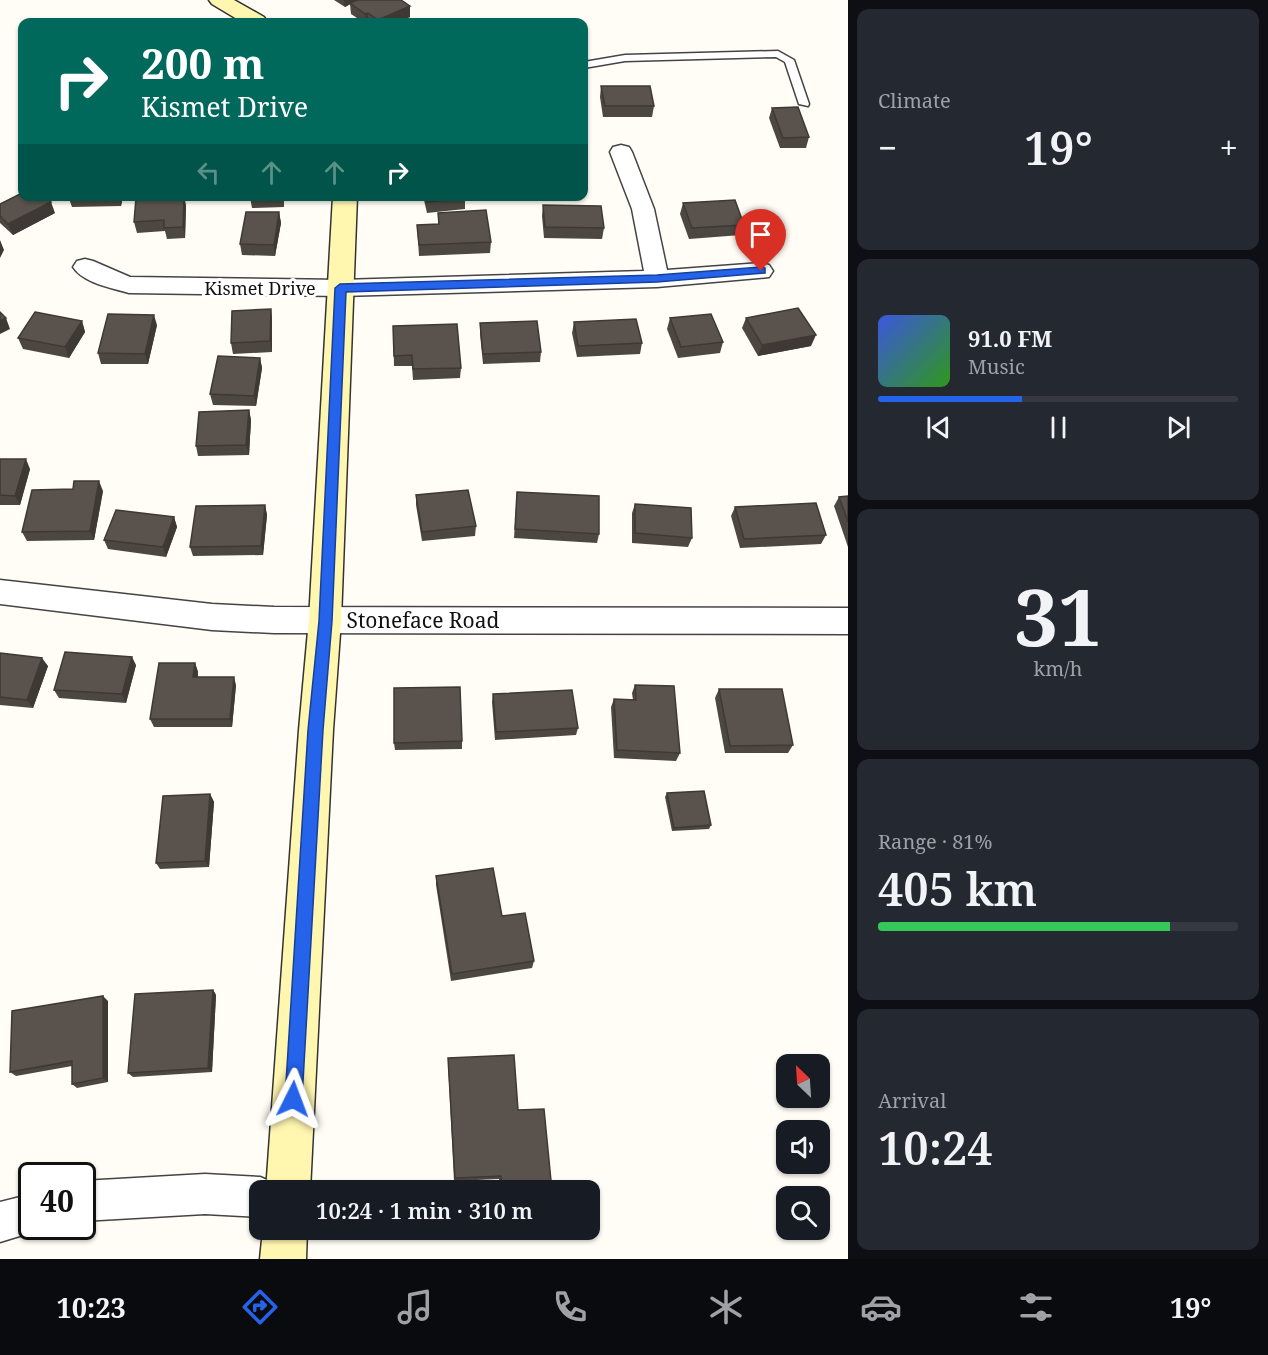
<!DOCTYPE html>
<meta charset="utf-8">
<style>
:root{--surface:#171b24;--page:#242831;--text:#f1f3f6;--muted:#9ea1a6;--line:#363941;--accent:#2563eb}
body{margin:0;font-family:"Noto Serif",serif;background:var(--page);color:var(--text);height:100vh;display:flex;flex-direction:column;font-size:22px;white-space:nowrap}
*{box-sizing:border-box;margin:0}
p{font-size:20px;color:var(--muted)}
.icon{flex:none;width:33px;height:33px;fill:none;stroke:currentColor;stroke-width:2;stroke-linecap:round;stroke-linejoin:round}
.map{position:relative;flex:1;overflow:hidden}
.details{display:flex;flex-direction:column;gap:9px;padding:9px;background:#0d0f14;width:420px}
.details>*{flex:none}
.banner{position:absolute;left:18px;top:18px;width:570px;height:183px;border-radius:12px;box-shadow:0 2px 4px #0004;background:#00695c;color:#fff;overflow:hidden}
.needle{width:39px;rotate:335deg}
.fabs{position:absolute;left:776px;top:1054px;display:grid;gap:12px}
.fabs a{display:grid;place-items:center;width:54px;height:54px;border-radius:12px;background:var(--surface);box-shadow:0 2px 4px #0004;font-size:30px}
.speed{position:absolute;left:18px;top:1162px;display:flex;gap:12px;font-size:30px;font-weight:700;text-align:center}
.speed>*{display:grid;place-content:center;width:78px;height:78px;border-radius:50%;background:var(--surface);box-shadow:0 2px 4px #0004;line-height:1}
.speed .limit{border:3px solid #111;border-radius:9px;background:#fff;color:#111}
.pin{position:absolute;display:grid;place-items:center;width:51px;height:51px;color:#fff;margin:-62px -26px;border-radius:50% 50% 50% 0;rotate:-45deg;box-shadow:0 0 6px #0007}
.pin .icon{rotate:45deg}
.me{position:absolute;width:66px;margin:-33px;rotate:3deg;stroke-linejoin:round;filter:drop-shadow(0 0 4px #0008)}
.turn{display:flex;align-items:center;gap:21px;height:126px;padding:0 24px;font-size:27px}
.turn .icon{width:78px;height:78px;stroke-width:2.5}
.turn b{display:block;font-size:42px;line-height:51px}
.lanes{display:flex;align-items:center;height:57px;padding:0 24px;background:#0003;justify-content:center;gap:30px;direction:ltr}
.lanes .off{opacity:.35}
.big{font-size:45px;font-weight:600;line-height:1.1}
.details .card{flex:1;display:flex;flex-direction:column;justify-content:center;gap:9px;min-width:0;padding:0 21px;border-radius:12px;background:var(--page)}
.details .dial{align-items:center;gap:0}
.dial b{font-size:78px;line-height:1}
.song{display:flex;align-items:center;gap:18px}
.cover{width:72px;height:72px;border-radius:9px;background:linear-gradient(135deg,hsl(230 70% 55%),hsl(110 70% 35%))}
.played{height:6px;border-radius:3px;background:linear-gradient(90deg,var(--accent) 40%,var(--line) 40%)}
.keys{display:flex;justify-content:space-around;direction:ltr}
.heat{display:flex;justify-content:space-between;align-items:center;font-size:33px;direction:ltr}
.charge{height:9px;border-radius:4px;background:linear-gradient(90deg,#34c759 81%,var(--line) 0)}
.trip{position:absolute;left:249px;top:1180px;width:351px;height:60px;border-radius:12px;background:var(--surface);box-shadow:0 2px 4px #0004;font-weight:600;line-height:60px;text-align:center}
.menu{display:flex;height:96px;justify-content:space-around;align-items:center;background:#090b0e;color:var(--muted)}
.menu .icon{width:42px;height:42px}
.menu .selected{color:var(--accent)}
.menu b{font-size:27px;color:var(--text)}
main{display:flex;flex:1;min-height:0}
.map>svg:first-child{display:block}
</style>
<main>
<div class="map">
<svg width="848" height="1259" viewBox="0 0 848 1259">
<rect width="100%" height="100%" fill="#fffdf5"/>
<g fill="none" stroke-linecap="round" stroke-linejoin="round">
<defs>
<polygon id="lane" points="778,51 794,60 809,104 808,106 799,104 785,62 776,57 625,61 584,68 584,62 625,55"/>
<g id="street">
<path d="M621 145 629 147 632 152 654 209 667 270 761 263 769 265 773 271 769 277 657 287 341 296 129 293C112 288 83 283 73 267L77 261 85 259 93 261 130 277 341 280 644 271 632 209 610 152 613 147Z"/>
<polygon points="0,580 212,604 274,607 848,608 848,634 274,633 212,630 0,604"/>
<polygon points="205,1174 260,1177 274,1183 277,1191 260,1191 260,1217 205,1214 82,1221 82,1181"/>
<polygon points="32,1194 32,1227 46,1228 0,1242 0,1202"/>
</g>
<g id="secondary">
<polygon points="209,0 234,0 264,17 267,22 242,22 212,4"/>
<polygon points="333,196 357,196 341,620 333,730 310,1191 266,1191 299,730 309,620"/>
<polygon points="263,1230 307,1230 306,1259 260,1259"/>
</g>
</defs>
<!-- lane casing -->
<use href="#lane" stroke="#444" stroke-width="3"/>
<!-- street casing -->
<use href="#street" stroke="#444" stroke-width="3"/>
<!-- secondary casing -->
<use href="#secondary" stroke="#333" stroke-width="3"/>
<!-- lane -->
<use href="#lane" fill="#fff" fill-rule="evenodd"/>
<!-- street -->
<use href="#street" fill="#fff" fill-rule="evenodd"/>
<!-- secondary -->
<use href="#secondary" fill="#fff6b0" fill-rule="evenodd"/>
</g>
<!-- wall -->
<g fill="#4d4742">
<polygon points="334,0 401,0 410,17 397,22 363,22 351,14 350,4 345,7"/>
<polygon points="601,86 654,106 652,117 603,117 600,97"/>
<polygon points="772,108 809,137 806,148 780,148 769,118"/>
<polygon points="68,196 123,196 121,206 72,207"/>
<polygon points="184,196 186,206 185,238 167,239 165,231 137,233 134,222"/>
<polygon points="284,196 284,207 252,208 250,197"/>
<polygon points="423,196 465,196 465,209 427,213"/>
<polygon points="683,203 744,225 741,235 689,239 680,214"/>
<polygon points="0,204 55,213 13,235 0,223"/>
<polygon points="543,205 604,228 602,239 544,238 542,216"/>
<polygon points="279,212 281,223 275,256 242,255 240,244"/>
<polygon points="438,213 491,242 490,253 419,256 417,225 438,224"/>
<polygon points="271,309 272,320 272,352 233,354 231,343"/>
<polygon points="670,318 723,342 720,353 678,358 667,329"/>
<polygon points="746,318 811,346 758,356 742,328"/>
<polygon points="82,321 85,332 69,358 23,349 18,338"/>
<polygon points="574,322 642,343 640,354 577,357 572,333"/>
<polygon points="480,323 541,352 540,362 483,364 480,334"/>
<polygon points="157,325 148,364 101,364 98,353"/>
<polygon points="393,326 461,368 460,378 413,380 412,366 394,366"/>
<polygon points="260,358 262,368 256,406 213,405 210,394"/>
<polygon points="249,410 251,420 249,455 198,456 196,446"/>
<polygon points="0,459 30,469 20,505 0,505"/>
<polygon points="103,491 94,540 27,541 22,532"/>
<polygon points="517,492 599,534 597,543 514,538"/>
<polygon points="416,495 476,526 475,536 422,541 416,505"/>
<polygon points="848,496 848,547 834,506 839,497"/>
<polygon points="635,504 692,538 688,547 632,543 632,513"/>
<polygon points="265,505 267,515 263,555 193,556 190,547"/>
<polygon points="735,507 826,535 821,544 740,548 731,516"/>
<polygon points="174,517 177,527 166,557 108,549 104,540"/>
<polygon points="0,653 48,666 33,708 0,705"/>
<polygon points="195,663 198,672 198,677 236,685 232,727 154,727 150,719"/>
<polygon points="136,665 126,703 59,698 54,690"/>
<polygon points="635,685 680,753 676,761 614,758 611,707 614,699 633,700 632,693"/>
<polygon points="719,689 793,745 788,753 725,753 715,698"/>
<polygon points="493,694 578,728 576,735 495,740 492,702"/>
<polygon points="462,741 462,749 395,750 394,743"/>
<polygon points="667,793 711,825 709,829 672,831 665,797"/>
<polygon points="210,794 214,802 209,867 160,869 156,863"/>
<polygon points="436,876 502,916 534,961 532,968 451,981 436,885"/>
<polygon points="213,990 216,995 212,1072 133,1077 128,1073"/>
<polygon points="108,1001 108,1082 77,1088 72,1084 72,1066 16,1076 10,1072"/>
<polygon points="448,1058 518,1110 552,1191 500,1191 499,1179 454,1181 448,1064"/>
</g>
<!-- shaded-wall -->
<g fill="#3f3936">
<polygon points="344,0 358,0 345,7"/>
<polygon points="410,6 410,17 397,22 378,22 378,20"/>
<polygon points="368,13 368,22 366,22 365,14"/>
<polygon points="118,196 123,196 121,206"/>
<polygon points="184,196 186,206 185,238 183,227"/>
<polygon points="51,202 55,213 13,235 8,224"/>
<polygon points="279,212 281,223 275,256 274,245"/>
<polygon points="0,240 4,250 0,258"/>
<polygon points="271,309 272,320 272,352 270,341"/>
<polygon points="154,315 157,325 148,364 145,354"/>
<polygon points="6,318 10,329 0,334 0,321"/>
<polygon points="82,321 85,332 69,358 65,347"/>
<polygon points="816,335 811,346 758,356 762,345"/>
<polygon points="260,358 262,368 256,406 254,396"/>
<polygon points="249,410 251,420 249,455 246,445"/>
<polygon points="26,459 30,469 20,505 15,496"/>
<polygon points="99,481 103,491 94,540 90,531"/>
<polygon points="265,505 267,515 263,555 261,546"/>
<polygon points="174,517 177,527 166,557 163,547"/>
<polygon points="132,657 136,665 126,703 122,694"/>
<polygon points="42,658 48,666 33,708 27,700"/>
<polygon points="195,663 198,672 196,685 193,677"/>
<polygon points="234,677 236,685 232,727 230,719"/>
<polygon points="210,794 214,802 209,867 205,861"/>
<polygon points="213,990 216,995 212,1072 208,1068"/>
<polygon points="103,996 108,1001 108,1082 103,1078"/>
</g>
<!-- building -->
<g fill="#5a524d" stroke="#3f3936" stroke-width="1.5">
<polygon points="358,0 401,0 410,6 378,20 368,13 365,14 350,3"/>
<polygon points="601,86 650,86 654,106 605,106"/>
<polygon points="798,107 809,137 783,138 772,108"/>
<polygon points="22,193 22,196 44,196 51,202 8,224 0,216 0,204"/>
<polygon points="164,196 184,196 183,227 164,228 164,220 134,222 136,198"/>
<polygon points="426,196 465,196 466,198 427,202"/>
<polygon points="735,200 744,225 692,228 683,203"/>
<polygon points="543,205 601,206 604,228 545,227"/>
<polygon points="486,210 491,242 419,245 417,225 439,224 438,213"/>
<polygon points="246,212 279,212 274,245 240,244"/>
<polygon points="798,308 816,335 762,345 746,318"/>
<polygon points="271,309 270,341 231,343 232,311"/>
<polygon points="0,312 6,318 0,321"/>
<polygon points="35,312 82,321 65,347 18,338"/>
<polygon points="108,314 154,315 145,354 98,353"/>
<polygon points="711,314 723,342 681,347 670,318"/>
<polygon points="636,319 642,343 578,346 574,322"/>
<polygon points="537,321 541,352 483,354 480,323"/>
<polygon points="457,324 461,368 413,369 412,355 394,356 393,326"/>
<polygon points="218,356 260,358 254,396 210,394"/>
<polygon points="249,410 246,445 196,446 199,412"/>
<polygon points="0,459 26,459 15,496 0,495"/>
<polygon points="74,481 99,481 90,531 22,532 32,490 73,489"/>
<polygon points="468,490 476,526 422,532 416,495"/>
<polygon points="517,492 599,496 599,534 515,529"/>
<polygon points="848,496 848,522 839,497"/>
<polygon points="816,503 826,535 744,539 735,507"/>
<polygon points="635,504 691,508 692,538 635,533"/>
<polygon points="265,505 261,546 190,547 196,506"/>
<polygon points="116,510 174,517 163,547 104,540"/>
<polygon points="65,652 132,657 122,694 54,690"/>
<polygon points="0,653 42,658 27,700 0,697"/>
<polygon points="159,663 195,663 193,677 234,677 230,719 150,719"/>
<polygon points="635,685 674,686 680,753 617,750 614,699 636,700"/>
<polygon points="460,687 462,741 394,743 394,688"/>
<polygon points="719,689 782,689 793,745 730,746"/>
<polygon points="572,690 578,728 496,732 493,694"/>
<polygon points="704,791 711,825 674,828 667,793"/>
<polygon points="210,794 205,861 156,863 163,796"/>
<polygon points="493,868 502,916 525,913 534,961 452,974 436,876"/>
<polygon points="213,990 208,1068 128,1073 135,994"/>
<polygon points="103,996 103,1078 72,1084 72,1061 10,1072 12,1011"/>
<polygon points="514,1055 518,1110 544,1109 552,1191 502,1191 501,1176 455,1178 448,1058"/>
</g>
<!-- route -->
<polygon fill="#2563eb" stroke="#184099" stroke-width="1.5" points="761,267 765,268 765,273 657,282 346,292 332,621 323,730 302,1099 300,1105 293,1108 287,1105 285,1099 308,730 319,621 335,288 340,284 657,275"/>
<g text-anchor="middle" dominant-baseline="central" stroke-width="6" stroke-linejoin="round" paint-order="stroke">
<!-- far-street labels -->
<g font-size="18" fill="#111" stroke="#fff">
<text x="260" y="288">Kismet Drive</text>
</g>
<!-- street labels -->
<g font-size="21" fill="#111" stroke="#fff">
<text x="423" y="620">Stoneface Road</text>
</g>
</g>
</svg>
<div class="fabs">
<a><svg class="needle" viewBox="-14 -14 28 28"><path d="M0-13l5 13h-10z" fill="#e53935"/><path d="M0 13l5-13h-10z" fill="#9ea1a6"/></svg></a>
<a><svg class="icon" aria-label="sound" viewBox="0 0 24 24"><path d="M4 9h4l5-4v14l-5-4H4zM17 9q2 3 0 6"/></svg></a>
<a><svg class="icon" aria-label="search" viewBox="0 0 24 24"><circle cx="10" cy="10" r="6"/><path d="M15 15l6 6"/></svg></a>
</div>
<div class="speed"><div class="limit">40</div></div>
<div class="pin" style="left:761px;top:271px;background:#d93025"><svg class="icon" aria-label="arrive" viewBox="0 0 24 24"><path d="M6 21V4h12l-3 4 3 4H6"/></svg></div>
<svg class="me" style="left:293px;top:1099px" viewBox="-20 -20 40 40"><path d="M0-17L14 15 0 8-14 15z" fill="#2563eb" stroke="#fff" stroke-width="4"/></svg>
<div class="trip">10:24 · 1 min · 310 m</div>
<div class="banner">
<div class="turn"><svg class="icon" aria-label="right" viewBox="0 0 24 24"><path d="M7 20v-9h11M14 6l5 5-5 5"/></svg><div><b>200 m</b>Kismet Drive</div></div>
<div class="lanes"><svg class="icon off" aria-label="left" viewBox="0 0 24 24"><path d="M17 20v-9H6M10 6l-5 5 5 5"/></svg><svg class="icon off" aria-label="ahead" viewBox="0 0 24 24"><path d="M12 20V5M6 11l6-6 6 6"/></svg><svg class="icon off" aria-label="ahead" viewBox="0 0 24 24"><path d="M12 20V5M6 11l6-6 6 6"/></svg><svg class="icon" aria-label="right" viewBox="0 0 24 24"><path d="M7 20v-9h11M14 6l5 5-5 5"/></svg></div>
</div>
</div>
<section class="details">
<div class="card"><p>Climate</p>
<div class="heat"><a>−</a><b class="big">19°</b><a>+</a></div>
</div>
<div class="card">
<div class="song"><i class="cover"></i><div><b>91.0 FM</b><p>Music</p></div></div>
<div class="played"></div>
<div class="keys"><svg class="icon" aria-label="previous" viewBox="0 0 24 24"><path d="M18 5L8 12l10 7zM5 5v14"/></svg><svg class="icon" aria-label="pause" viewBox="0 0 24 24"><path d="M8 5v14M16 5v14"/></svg><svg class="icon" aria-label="next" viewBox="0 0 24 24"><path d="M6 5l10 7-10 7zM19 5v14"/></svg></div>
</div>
<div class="card dial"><b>31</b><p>km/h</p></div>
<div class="card"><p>Range · 81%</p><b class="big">405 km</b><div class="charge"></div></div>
<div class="card"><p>Arrival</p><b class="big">10:24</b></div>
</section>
</main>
<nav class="menu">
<b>10:23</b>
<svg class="icon selected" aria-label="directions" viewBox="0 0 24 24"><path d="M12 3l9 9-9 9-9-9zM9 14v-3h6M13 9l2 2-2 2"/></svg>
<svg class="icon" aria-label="music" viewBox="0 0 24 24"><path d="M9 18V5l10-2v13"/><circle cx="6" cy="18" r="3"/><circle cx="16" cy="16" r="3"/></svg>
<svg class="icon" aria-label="phone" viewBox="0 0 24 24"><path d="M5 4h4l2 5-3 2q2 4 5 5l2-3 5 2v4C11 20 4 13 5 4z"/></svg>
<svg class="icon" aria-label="climate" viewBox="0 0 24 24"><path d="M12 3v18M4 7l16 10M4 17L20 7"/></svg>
<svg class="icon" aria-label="car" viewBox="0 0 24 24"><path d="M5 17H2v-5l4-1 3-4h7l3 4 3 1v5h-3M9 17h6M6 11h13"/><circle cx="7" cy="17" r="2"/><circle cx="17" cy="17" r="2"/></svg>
<svg class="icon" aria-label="filters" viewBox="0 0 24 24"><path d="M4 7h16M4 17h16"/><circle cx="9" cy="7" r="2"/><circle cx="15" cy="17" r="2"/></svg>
<b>19°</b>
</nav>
